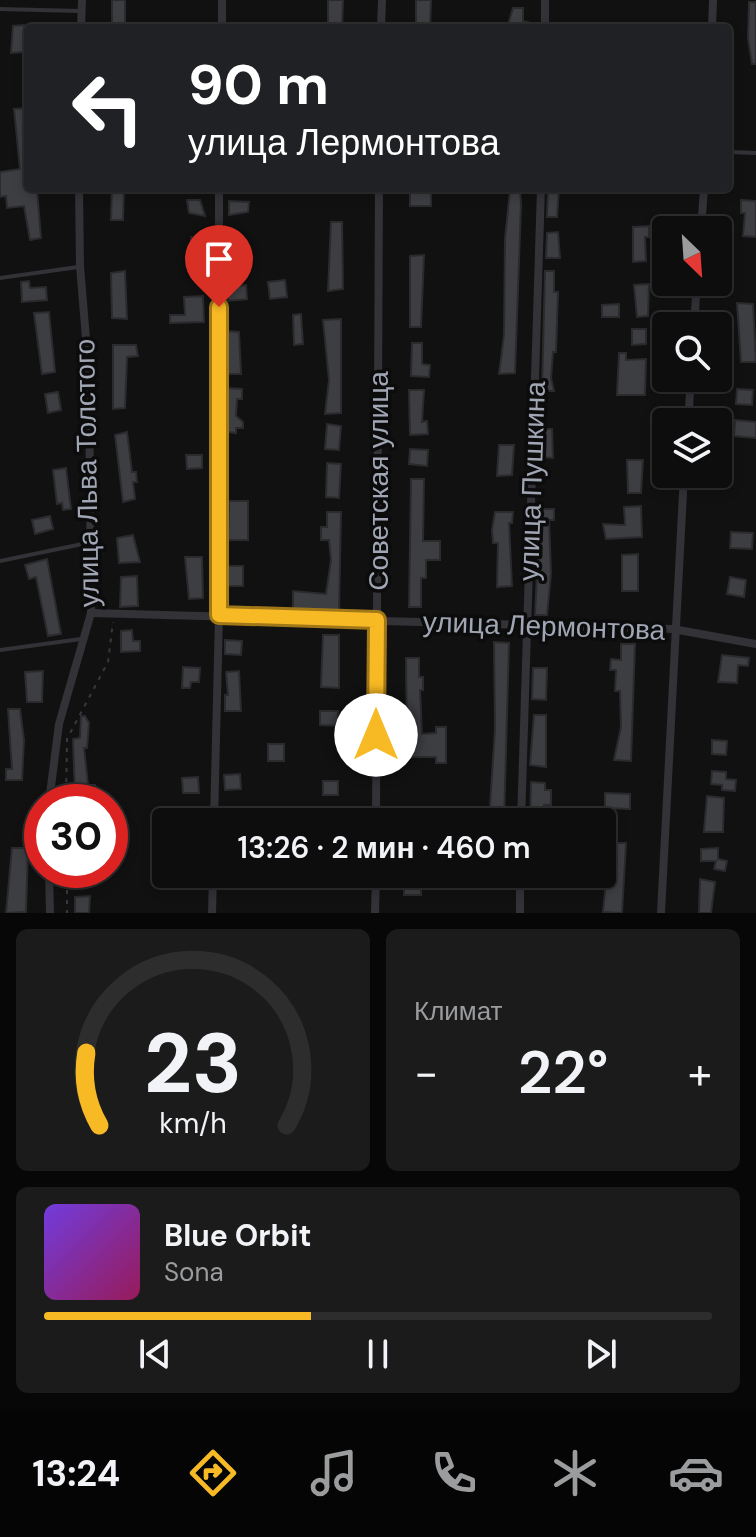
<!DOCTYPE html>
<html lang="ru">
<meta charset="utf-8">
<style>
:root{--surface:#0d0d0e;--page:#1b1b1c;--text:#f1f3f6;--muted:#9a9c9e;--line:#2d2d2e;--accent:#f7b924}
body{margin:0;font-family:"DM Sans",sans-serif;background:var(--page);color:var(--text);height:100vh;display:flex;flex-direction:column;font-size:30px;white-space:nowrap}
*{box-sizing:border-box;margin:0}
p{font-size:26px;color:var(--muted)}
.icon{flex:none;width:44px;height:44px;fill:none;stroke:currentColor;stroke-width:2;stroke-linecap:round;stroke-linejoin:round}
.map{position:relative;height:913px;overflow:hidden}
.sheet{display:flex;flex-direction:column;gap:16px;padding:16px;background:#070708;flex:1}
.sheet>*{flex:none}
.banner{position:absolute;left:24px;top:24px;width:708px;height:168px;border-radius:8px;box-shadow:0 4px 12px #0003,0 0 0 2px var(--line);background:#202124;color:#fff;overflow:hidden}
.needle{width:52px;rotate:155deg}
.tools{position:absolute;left:652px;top:216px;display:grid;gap:16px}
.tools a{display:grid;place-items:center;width:80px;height:80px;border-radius:8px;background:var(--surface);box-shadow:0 4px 12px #0003,0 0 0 2px var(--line);font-size:40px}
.speed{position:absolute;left:24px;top:784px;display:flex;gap:16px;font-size:40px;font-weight:700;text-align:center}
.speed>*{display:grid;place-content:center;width:104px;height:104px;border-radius:50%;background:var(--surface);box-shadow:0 4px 12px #0003,0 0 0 2px var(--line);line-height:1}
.speed .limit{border:12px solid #d22;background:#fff;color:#111}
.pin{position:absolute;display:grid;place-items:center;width:68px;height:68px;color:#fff;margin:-82px -34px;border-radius:50% 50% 50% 0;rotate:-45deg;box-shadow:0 0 8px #0007}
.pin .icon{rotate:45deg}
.me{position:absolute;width:88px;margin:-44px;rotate:0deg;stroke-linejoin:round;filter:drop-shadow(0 0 6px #0008)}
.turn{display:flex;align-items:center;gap:28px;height:168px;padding:0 32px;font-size:36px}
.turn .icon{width:104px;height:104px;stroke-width:2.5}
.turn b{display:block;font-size:56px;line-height:68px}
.big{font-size:60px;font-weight:600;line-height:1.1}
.sheet .tile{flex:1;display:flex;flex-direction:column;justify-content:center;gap:12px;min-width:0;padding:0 28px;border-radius:12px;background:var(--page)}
.sheet .dial{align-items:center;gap:0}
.dial svg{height:208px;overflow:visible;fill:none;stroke:var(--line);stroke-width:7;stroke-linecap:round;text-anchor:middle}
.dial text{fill:var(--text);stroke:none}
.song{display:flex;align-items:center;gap:24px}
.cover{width:96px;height:96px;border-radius:12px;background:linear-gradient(135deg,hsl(260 70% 55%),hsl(330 70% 35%))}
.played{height:8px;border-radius:4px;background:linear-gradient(90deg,var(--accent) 40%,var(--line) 40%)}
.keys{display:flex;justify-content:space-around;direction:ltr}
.heat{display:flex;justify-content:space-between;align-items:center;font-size:44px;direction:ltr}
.sheet .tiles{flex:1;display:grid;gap:16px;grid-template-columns:1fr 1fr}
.tile:last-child{grid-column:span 2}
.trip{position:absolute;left:152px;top:808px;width:464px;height:80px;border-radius:8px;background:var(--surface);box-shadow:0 4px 12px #0003,0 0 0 2px var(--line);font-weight:600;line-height:80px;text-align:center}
.tabs{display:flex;height:128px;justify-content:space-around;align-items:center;background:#050506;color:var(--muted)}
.tabs .icon{width:56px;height:56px}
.tabs .selected{color:var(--accent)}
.tabs b{font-size:36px;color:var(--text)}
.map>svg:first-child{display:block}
</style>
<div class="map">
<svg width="756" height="913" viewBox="0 0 756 913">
<rect width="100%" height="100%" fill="#111112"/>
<!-- building -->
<g fill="#3d3e42" stroke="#2b2b2e" stroke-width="2">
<rect x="112" y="0" width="13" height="26"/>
<polygon points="328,0 343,0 342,28 328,28"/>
<polygon points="416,0 431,0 430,28 416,28"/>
<polygon points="749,2 756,2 756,64 752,64 748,38"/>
<polygon points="513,8 523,8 523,21 528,22 528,28 507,28"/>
<polygon points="24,25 24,52 11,53 13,26"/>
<polygon points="28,108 28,190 37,189 41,238 30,240 24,206 7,208 6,196 0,197 0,172 20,169 14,109"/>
<polygon points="548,188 559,188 557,217 547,217"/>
<polygon points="112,189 124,189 123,220 111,220"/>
<polygon points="510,190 520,191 521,205 515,373 499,374 504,335 505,239"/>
<polygon points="431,192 431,206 410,206 410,193"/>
<polygon points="187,200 200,200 205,216 189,213"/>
<polygon points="741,200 756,201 756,237 743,236 745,213 741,213"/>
<polygon points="229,201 249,202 248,212 229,215"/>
<polygon points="331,222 342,222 343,289 328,291"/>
<polygon points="649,226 649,237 645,237 646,261 633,262 633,227"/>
<polygon points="558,232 560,258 546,258 547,233"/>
<polygon points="191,237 204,237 205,274 191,274"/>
<polygon points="424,255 421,327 410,327 410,256"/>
<polygon points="125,271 127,319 112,318 111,273"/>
<polygon points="545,271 554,271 554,292 558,292 556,352 553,352 551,378 554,391 542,391"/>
<polygon points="285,280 287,297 270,299 268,282"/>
<polygon points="29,281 30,288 46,287 47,300 22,302 21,282"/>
<polygon points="649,284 648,316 637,317 634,285"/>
<polygon points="246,285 247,299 228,301 227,287"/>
<polygon points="203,296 204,322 170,323 170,315 185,315 184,297"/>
<polygon points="737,303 753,304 756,362 741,362"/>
<polygon points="619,304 619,317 602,317 602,305"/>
<polygon points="49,312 55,372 42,374 34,313"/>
<polygon points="301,314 303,344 294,345 293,315"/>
<polygon points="341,319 341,413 325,414 329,380 323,320"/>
<polygon points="632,329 646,329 646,344 632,345"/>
<polygon points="226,331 239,332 241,374 228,374"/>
<polygon points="412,343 422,343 422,364 430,365 429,377 411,376"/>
<polygon points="113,345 136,345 138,356 127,357 125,408 113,409"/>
<polygon points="619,353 626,353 626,360 646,359 645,395 617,395"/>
<polygon points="228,388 242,389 242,399 237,399 236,416 243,422 243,428 236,428 236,433 228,432"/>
<polygon points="737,389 753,390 752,405 736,404"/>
<polygon points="409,390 424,390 422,422 427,421 428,434 410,435"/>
<polygon points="58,392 61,410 48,413 45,394"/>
<polygon points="735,420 756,422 756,438 734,436"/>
<polygon points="327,424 341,426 339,450 325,449"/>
<polygon points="540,429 552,429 553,458 540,457"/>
<polygon points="127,432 132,472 136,472 137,482 133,482 135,499 123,502 115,435"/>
<polygon points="499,445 514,445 512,475 497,476"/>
<polygon points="410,449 428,450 427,466 409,464"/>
<polygon points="186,455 202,455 202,468 187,469"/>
<polygon points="627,460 643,460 641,493 628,493"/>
<polygon points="327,463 341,464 339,498 326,497"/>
<polygon points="66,468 71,509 63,510 62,503 57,504 53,470"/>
<polygon points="411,479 424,479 423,541 440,541 440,560 426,560 426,578 421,578 421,607 409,607"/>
<polygon points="229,501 248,501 248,540 228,540"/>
<polygon points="641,506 642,537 606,539 603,524 625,525 624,507"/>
<polygon points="540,509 554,509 554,520 549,520 551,573 547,615 535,615"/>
<polygon points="327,512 341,512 339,613 293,609 293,591 326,594 331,560 329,540 321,540 321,527 327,527"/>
<polygon points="495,512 513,512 512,523 509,523 512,586 497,587 498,543 493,543 492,530"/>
<polygon points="50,516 53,529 35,534 32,520"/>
<polygon points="731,532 753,533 752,549 730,548"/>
<polygon points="133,535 140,562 119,563 117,538"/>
<polygon points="638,554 638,591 622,591 622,555"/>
<polygon points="185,557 202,557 203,598 189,599"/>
<polygon points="47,559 61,634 48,636 36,577 29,579 25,565"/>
<rect x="226" y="566" width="17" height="20"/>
<polygon points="137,576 138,606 120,607 121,577"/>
<polygon points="730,577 746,580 744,597 727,594"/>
<polygon points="132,630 133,641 140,641 140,651 121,652 121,631"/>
<polygon points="323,635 339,635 339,688 321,687"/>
<polygon points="225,640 242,641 241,655 225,654"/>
<polygon points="494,642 509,643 504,822 489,822 495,729"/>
<polygon points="621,644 635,644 631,761 614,760 621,727 620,691 615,691 616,670 610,670 611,659 621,660"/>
<polygon points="722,655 749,658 748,666 738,665 737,683 718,682"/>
<polygon points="406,658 419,658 419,677 423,677 423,690 420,690 422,734 436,733 436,727 446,727 446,763 436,763 436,757 407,757"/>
<polygon points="183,667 200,668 199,682 191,682 190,688 182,688"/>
<polygon points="533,668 547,668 546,700 532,699"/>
<polygon points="43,671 42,702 27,702 25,672"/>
<polygon points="239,671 241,711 225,711 225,695 228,695 226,672"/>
<polygon points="8,709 20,709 24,740 22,780 6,780 6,769 12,769"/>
<polygon points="320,711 338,711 338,726 320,725"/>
<polygon points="534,715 546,715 546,767 530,765"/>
<polygon points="81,716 85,716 89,723 87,748 84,748 88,785 95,785 95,797 75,797 73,739 80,738"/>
<polygon points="712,740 727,741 726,755 712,754"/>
<rect x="268" y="744" width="16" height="17"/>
<polygon points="712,771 726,772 726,779 736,780 735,791 722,790 722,785 711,784"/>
<polygon points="240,774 241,789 225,790 224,775"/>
<polygon points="198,777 199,793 183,793 182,778"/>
<rect x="323" y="781" width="15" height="14"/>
<polygon points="531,782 545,783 545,790 551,790 551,805 544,805 543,822 530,822"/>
<polygon points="605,793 630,794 630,809 605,808"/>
<polygon points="707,796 724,798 723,832 704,832"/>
<polygon points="610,843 626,843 622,913 603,912"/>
<polygon points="12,848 28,848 26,912 6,913"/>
<polygon points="718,848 718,859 727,861 725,871 714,869 716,861 701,861 701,849"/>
<rect x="404" y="879" width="17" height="16"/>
<polygon points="700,879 715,882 711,913 699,913"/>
<polygon points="90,896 89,913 75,913 75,897"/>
</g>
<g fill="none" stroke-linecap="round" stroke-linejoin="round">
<!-- path -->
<g stroke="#38393e" stroke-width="2" stroke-dasharray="4 6" stroke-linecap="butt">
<polyline points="66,802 67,739 108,662 113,622"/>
<polyline points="67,870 67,913"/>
</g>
<!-- lane -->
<g stroke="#323237" stroke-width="4">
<polyline points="0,9 80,11"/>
<polyline points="728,152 756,153"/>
<polyline points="0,278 78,267"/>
<polyline points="0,561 92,542"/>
<polyline points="0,650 81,639"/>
</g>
<!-- street -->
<g stroke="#323237" stroke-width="8">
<polyline points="222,0 222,28"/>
<polyline points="81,28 82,0"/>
<polyline points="381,28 382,0"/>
<polyline points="545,28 545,0"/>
<polyline points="712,28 713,0"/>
<polyline points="701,230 704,188"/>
<polyline points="694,326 697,282"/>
<polyline points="688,422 691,378"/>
<polyline points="91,613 673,629 756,644"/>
<polyline points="49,802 59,724 91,613 89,375 80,266 79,188"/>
<polyline points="214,822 219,615 219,188"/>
<polyline points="376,822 379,188"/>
<polyline points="521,822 541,188"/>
<polyline points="49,870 50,913"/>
<polyline points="212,913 213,874"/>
<polyline points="375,913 376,874"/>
<polyline points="520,913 520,874"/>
<polyline points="661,913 684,474"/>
</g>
</g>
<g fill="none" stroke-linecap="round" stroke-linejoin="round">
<defs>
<polyline id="route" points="219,307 219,615 377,620 376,735"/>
</defs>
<!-- route casing -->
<use href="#route" stroke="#a17817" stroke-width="20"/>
<!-- route -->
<use href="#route" stroke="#f7b924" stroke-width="14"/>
</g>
<g text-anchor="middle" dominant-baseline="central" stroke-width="7" stroke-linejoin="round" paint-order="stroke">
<!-- street labels -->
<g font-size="28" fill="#a1a6b4" stroke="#0c0c0d">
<text transform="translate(87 473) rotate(-91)">улица Льва Толстого</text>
<text transform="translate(378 481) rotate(-90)">Советская улица</text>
<text transform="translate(532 481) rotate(-88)">улица Пушкина</text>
<text transform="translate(544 626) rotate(2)">улица Лермонтова</text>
</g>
</g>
</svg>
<div class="tools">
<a><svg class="needle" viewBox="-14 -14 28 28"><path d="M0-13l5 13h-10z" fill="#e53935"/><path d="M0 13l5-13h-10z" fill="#9a9c9e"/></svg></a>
<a><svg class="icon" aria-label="search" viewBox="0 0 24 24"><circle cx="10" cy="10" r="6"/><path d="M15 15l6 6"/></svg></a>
<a><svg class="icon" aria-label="layers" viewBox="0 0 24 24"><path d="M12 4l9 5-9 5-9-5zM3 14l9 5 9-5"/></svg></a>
</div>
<div class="speed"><div class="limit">30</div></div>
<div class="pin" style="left:219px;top:307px;background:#d93025"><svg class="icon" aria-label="arrive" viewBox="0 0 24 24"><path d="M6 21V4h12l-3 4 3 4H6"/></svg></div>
<svg class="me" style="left:376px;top:735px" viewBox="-20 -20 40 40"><circle r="19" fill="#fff"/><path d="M0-13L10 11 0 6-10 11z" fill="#f7b924"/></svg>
<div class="trip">13:26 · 2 мин · 460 m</div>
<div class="banner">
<div class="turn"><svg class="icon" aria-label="left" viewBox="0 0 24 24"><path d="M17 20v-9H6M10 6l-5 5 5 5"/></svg><div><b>90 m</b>улица Лермонтова</div></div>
</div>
</div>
<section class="sheet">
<div class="tiles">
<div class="tile dial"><svg viewBox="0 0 100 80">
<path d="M14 69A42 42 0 1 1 86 69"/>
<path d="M14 69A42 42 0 0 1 9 41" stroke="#f7b924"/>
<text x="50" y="56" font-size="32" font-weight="700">23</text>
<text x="50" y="72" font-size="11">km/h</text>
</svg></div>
<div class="tile"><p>Климат</p>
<div class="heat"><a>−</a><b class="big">22°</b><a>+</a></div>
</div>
<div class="tile">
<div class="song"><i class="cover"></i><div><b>Blue Orbit</b><p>Sona</p></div></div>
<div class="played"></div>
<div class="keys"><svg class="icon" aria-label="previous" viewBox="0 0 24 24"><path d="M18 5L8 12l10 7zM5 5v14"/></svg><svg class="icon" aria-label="pause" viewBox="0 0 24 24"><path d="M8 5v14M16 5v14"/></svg><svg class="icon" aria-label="next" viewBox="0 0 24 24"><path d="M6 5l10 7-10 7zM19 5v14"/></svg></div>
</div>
</div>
</section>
<nav class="tabs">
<b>13:24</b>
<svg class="icon selected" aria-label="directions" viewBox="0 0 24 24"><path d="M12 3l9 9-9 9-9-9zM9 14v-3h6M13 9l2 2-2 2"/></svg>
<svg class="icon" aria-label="music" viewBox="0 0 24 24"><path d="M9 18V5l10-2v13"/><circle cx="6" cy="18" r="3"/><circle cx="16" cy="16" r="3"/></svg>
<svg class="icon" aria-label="phone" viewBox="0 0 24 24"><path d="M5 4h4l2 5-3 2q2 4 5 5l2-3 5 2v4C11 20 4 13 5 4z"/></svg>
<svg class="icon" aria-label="climate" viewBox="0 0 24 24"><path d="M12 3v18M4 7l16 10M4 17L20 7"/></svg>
<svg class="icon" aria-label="car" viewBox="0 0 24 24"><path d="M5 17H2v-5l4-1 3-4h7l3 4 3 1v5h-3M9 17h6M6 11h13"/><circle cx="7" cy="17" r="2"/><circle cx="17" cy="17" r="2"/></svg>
</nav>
